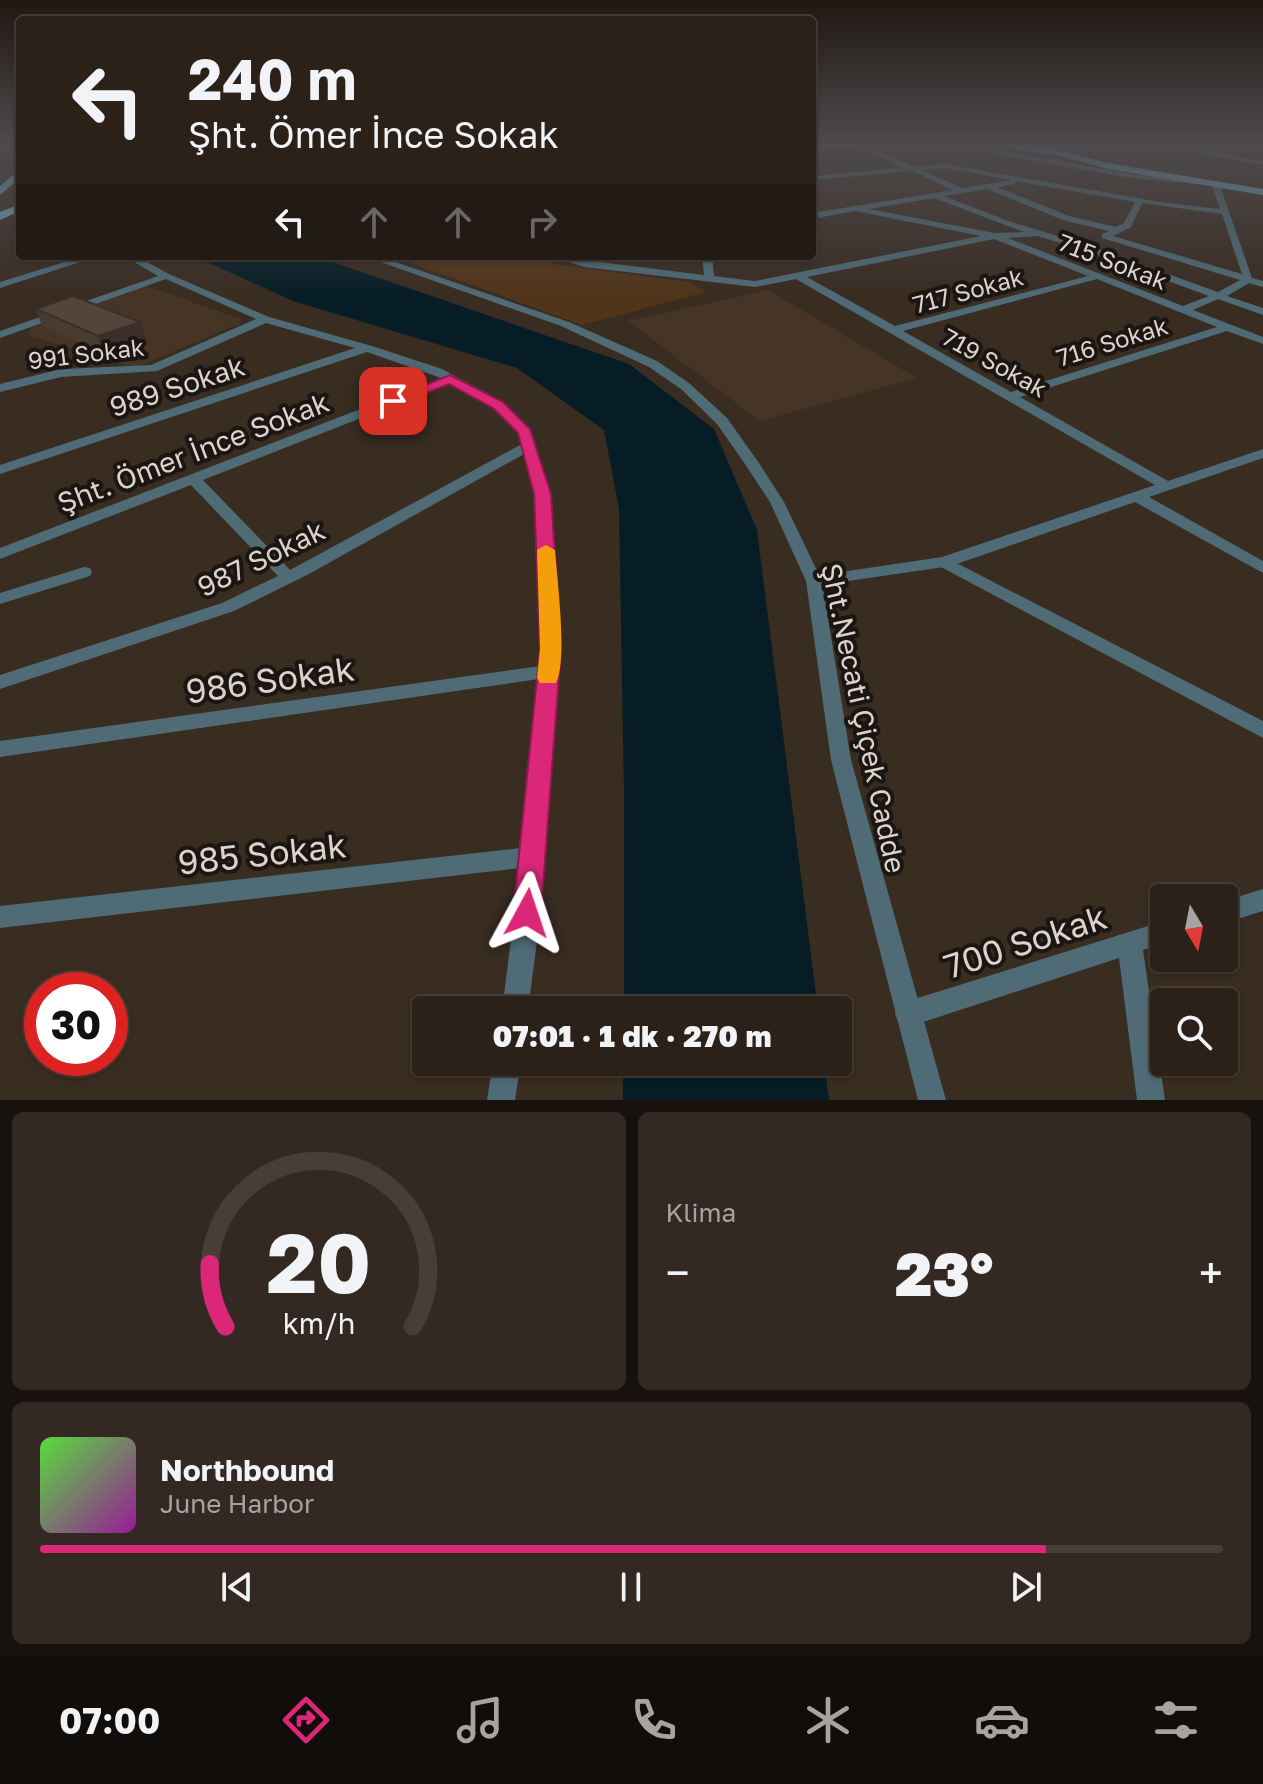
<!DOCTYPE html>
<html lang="tr">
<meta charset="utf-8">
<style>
:root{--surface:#2b2119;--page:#332922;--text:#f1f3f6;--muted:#a6a3a2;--line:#473e38;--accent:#db2777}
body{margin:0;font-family:"Golos Text",sans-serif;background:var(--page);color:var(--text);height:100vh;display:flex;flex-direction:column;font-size:30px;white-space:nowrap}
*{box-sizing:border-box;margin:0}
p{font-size:26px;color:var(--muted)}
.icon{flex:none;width:44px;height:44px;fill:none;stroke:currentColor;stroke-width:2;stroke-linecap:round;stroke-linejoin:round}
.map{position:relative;height:1100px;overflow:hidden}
.panel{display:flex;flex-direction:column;gap:12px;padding:12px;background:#18120e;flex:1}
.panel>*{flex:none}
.guide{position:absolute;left:16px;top:16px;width:800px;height:244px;border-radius:8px;box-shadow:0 2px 6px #0004,0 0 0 2px var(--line);background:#2b2119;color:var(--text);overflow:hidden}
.needle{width:52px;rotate:170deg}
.buttons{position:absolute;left:1150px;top:884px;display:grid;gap:16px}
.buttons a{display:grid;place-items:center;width:88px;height:88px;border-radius:8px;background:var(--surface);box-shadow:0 2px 6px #0004,0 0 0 2px var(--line);font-size:40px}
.speed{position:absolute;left:24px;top:972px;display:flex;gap:16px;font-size:40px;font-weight:700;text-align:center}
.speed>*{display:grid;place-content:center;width:104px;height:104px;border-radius:50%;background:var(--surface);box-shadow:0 2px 6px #0004,0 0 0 2px var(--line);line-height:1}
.speed .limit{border:12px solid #d22;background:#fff;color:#111}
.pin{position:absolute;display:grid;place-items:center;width:68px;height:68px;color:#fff;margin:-34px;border-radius:16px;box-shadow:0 4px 12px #0006}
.me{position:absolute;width:88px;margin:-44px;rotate:5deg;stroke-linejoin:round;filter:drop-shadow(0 0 6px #0008)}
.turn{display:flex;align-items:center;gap:28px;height:168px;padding:0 40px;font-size:36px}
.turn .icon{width:104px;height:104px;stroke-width:2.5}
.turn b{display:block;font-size:56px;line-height:68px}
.lanes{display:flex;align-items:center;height:76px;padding:0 40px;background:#0003;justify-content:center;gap:40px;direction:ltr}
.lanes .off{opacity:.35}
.big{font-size:60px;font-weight:800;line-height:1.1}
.panel .tile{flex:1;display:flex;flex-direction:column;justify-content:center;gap:12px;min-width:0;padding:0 28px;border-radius:12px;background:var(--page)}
.panel .dial{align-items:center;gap:0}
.dial svg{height:208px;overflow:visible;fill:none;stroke:var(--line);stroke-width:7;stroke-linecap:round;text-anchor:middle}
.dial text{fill:var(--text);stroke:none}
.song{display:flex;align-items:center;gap:24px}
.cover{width:96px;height:96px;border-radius:12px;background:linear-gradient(135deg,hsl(110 70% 55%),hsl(300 70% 35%))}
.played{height:8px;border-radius:4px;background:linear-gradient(90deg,var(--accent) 85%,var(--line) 85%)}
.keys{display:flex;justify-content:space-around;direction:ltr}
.heat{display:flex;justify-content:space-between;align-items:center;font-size:44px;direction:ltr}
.panel .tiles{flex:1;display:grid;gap:12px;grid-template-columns:1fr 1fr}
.tile:last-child{grid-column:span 2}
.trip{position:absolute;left:412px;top:996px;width:440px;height:80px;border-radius:8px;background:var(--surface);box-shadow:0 2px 6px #0004,0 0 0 2px var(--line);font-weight:800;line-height:80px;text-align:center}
.tab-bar{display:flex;height:128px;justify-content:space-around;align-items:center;background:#110d0a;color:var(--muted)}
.tab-bar .icon{width:56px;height:56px}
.tab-bar .current{color:var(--accent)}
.tab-bar b{font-size:36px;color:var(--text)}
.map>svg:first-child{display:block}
</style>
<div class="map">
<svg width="1263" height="1100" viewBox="0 0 1263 1100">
<rect width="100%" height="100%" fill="#392c21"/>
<!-- built -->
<g fill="#463525">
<polygon points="146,286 241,319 239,324 134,368 27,335 31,328"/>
<polygon points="768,290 917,378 760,421 628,321"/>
</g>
<!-- green -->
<polygon fill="#51351a" points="392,256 549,256 553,264 688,282 706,292 582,325"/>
<!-- water -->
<g fill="#061d25">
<polygon points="194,256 315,256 629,364 714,429 757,530 818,1010 624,1010 624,795 619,509 604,430 517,368 293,301"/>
<polygon points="623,1062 824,1062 829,1100 623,1100"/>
</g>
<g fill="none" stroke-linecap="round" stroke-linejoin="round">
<!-- minor -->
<g fill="#4f6b76" fill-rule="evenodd">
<path d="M856 144H863L914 167 945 164 1160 202 1220 209 1212 185 1219 183 1252 278 1263 281V287L1249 283 1227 296 1263 308V315L1218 299 1193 310 1263 337V344L1227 331 1020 397 1168 481 1263 449V458L1149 497 1263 561V573L1135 502 951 566 814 586 808 585 806 581 814 576 942 557 1155 485 796 279 755 287 584 267 552 256 704 275 702 256H712L714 276 755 281 981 236 855 211 812 219V213L953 190 912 171 812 180V176L903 168ZM945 168 1011 180 962 188 922 170ZM1015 181 1135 202 1124 223 1116 227 1069 216 997 187 1015 184ZM987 189 1063 220 1109 231 1102 234V238L1240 280 1218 292 1084 244 1011 222 944 196ZM934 198 1024 232 995 233 869 209ZM1142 203 1222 214 1242 274 1113 236 1131 227ZM1037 236 1081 249 1209 296 1183 306 1008 238ZM994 239 1088 276 895 326 807 277ZM1097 279 1217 327 1011 392 903 331Z"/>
<polygon points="879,144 962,144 1132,174 1201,182 1197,184 1132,178 961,148"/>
<polygon points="1148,144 1164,144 1263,161 1263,165"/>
<polygon points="84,256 99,256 0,288 0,282"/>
<path d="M124 256H136L169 274 269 317 372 346 442 369 503 402 532 432 550 494 560 649 537 941 528 1010H502L520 868 0 928V906L522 848 539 679 0 757V741L540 666 542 649 536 494 524 454 309 574 234 611 0 689V675L222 603 278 576 191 485 0 559V548L441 378 367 352 0 474V465L355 348 266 323 157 371 61 377 0 392V384L61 369 151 365 256 319 166 279 0 338V331L158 276ZM450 383C476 398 513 413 522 444L290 570 203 480Z"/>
<polygon points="84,567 90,568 92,572 90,576 0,604 0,593"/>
<polygon points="1263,889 1263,911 1224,923 1224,901"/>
<polygon points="1164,921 1164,943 1143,950 1165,1100 1137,1100 1119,958 908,1027 899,1023 895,1014 899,1005 908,1001"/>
<polygon points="493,1062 521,1062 515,1100 487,1100"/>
</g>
<!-- tertiary -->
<g fill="#4f6b76" fill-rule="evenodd">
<polygon points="364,256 378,256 569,322 657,361 689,383 727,418 759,463 784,502 822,581 851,760 946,1100 918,1100 831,760 806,581 770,502 745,464 717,424 681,389 649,367 561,326"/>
<polygon points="945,557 1263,721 1263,738 939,566 937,562 939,558"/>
</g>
<!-- primary -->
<g fill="#6aa5bd" fill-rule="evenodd">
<polygon points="812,144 880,144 812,150"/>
<polygon points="994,144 1015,144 1051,152 1047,155"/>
</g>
<!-- trunk -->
<g fill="#6fb0cb" fill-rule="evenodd">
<polygon points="1016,144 1033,144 1108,163 1263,189 1263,195 1108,169"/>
<polygon points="20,169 20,178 0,195 0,186"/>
<polygon points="20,204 20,211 0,220 0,212"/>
</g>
</g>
<!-- wall -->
<polygon fill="#473b32" points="36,309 146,339 105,354 42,326"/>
<!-- shaded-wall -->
<polygon fill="#3a3029" points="140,322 146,339 105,354 98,336"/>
<!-- building -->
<polygon fill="#53453a" stroke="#3a3029" stroke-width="2" points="73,296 140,322 98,336 36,309"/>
<!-- sky -->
<linearGradient id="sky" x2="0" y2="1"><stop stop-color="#1f1812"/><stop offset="0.48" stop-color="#4e4b4e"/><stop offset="1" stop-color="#4e4b4e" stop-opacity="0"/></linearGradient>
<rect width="1263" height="298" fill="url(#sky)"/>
<!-- route -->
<polygon fill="#db2777" stroke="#8e194d" stroke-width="2" points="450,375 503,402 530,429 551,494 561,649 541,913 537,922 527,925 517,922 513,913 540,649 534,494 518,433 493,408 449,384 398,404 393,406 386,401"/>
<!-- slow -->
<path fill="#f59e0b" d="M546 545 555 550C557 579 568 661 556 683H540L537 678 540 649 537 550Z"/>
<g text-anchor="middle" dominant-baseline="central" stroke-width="8" stroke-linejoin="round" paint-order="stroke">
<!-- far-street labels -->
<g font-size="24" fill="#dbd3cc" stroke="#1b1611">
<text transform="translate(1113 261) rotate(21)">715 Sokak</text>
<text transform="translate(968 290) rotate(-15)">717 Sokak</text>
<text transform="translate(1112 341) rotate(-17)">716 Sokak</text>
<text transform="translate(86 353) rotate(-7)">991 Sokak</text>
<text transform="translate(995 362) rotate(29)">719 Sokak</text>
</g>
<!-- street labels -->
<g font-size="28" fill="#dbd3cc" stroke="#1b1611">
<text transform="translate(177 386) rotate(-18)">989 Sokak</text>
<text transform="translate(193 452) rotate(-21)">Şht. Ömer İnce Sokak</text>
<text transform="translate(261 558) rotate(-26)">987 Sokak</text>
<text transform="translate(864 718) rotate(78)">Şht.Necati Çiçek Cadde</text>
</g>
<!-- near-street labels -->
<g font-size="34" fill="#dbd3cc" stroke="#1b1611">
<text transform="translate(270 679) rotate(-8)">986 Sokak</text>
<text transform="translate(262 853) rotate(-6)">985 Sokak</text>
<text transform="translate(1025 941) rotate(-18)">700 Sokak</text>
</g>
</g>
</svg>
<div class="buttons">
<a><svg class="needle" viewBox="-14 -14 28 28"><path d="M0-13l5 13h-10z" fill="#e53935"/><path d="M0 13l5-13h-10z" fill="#a6a3a2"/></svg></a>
<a><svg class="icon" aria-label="search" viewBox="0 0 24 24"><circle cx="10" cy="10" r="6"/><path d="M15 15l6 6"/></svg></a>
</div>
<div class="speed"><div class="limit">30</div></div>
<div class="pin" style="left:393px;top:401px;background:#d93025"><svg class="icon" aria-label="arrive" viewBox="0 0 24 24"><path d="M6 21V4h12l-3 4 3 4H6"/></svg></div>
<svg class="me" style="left:527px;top:913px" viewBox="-20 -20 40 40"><path d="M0-17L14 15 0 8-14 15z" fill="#db2777" stroke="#fff" stroke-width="4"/></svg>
<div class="trip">07:01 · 1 dk · 270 m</div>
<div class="guide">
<div class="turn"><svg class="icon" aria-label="left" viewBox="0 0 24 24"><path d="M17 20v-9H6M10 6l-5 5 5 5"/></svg><div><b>240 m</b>Şht. Ömer İnce Sokak</div></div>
<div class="lanes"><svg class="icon" aria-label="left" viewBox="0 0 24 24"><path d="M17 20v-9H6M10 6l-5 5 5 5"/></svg><svg class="icon off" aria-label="ahead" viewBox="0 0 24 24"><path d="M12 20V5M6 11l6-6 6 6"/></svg><svg class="icon off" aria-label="ahead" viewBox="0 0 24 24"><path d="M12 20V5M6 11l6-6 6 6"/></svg><svg class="icon off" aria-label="right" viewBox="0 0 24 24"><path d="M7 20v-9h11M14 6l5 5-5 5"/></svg></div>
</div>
</div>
<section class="panel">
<div class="tiles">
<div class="tile dial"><svg viewBox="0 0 100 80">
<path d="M14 69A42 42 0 1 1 86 69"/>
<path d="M14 69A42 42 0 0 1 8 45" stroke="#db2777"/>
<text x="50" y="56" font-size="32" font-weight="700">20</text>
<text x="50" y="72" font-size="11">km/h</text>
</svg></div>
<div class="tile"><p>Klima</p>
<div class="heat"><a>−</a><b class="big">23°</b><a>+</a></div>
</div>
<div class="tile">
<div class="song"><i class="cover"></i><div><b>Northbound</b><p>June Harbor</p></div></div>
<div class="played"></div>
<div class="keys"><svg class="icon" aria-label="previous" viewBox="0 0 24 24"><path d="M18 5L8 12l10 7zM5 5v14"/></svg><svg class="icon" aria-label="pause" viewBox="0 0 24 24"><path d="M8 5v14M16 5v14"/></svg><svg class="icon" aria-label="next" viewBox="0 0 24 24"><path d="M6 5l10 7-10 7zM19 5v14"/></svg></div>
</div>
</div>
</section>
<nav class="tab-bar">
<b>07:00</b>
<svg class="icon current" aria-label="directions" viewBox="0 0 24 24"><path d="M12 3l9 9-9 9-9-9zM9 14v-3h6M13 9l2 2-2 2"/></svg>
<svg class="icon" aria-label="music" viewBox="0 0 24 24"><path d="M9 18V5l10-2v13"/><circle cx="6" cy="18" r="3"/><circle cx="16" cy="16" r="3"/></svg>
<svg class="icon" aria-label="phone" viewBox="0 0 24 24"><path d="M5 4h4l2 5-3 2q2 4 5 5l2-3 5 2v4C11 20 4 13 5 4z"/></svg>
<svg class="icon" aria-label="climate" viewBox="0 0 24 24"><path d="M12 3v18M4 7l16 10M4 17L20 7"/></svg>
<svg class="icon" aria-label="car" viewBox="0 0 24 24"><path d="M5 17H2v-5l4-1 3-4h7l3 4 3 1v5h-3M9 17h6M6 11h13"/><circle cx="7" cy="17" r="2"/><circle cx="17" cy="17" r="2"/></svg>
<svg class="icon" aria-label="filters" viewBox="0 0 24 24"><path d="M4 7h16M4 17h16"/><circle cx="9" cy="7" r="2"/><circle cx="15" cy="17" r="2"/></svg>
</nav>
